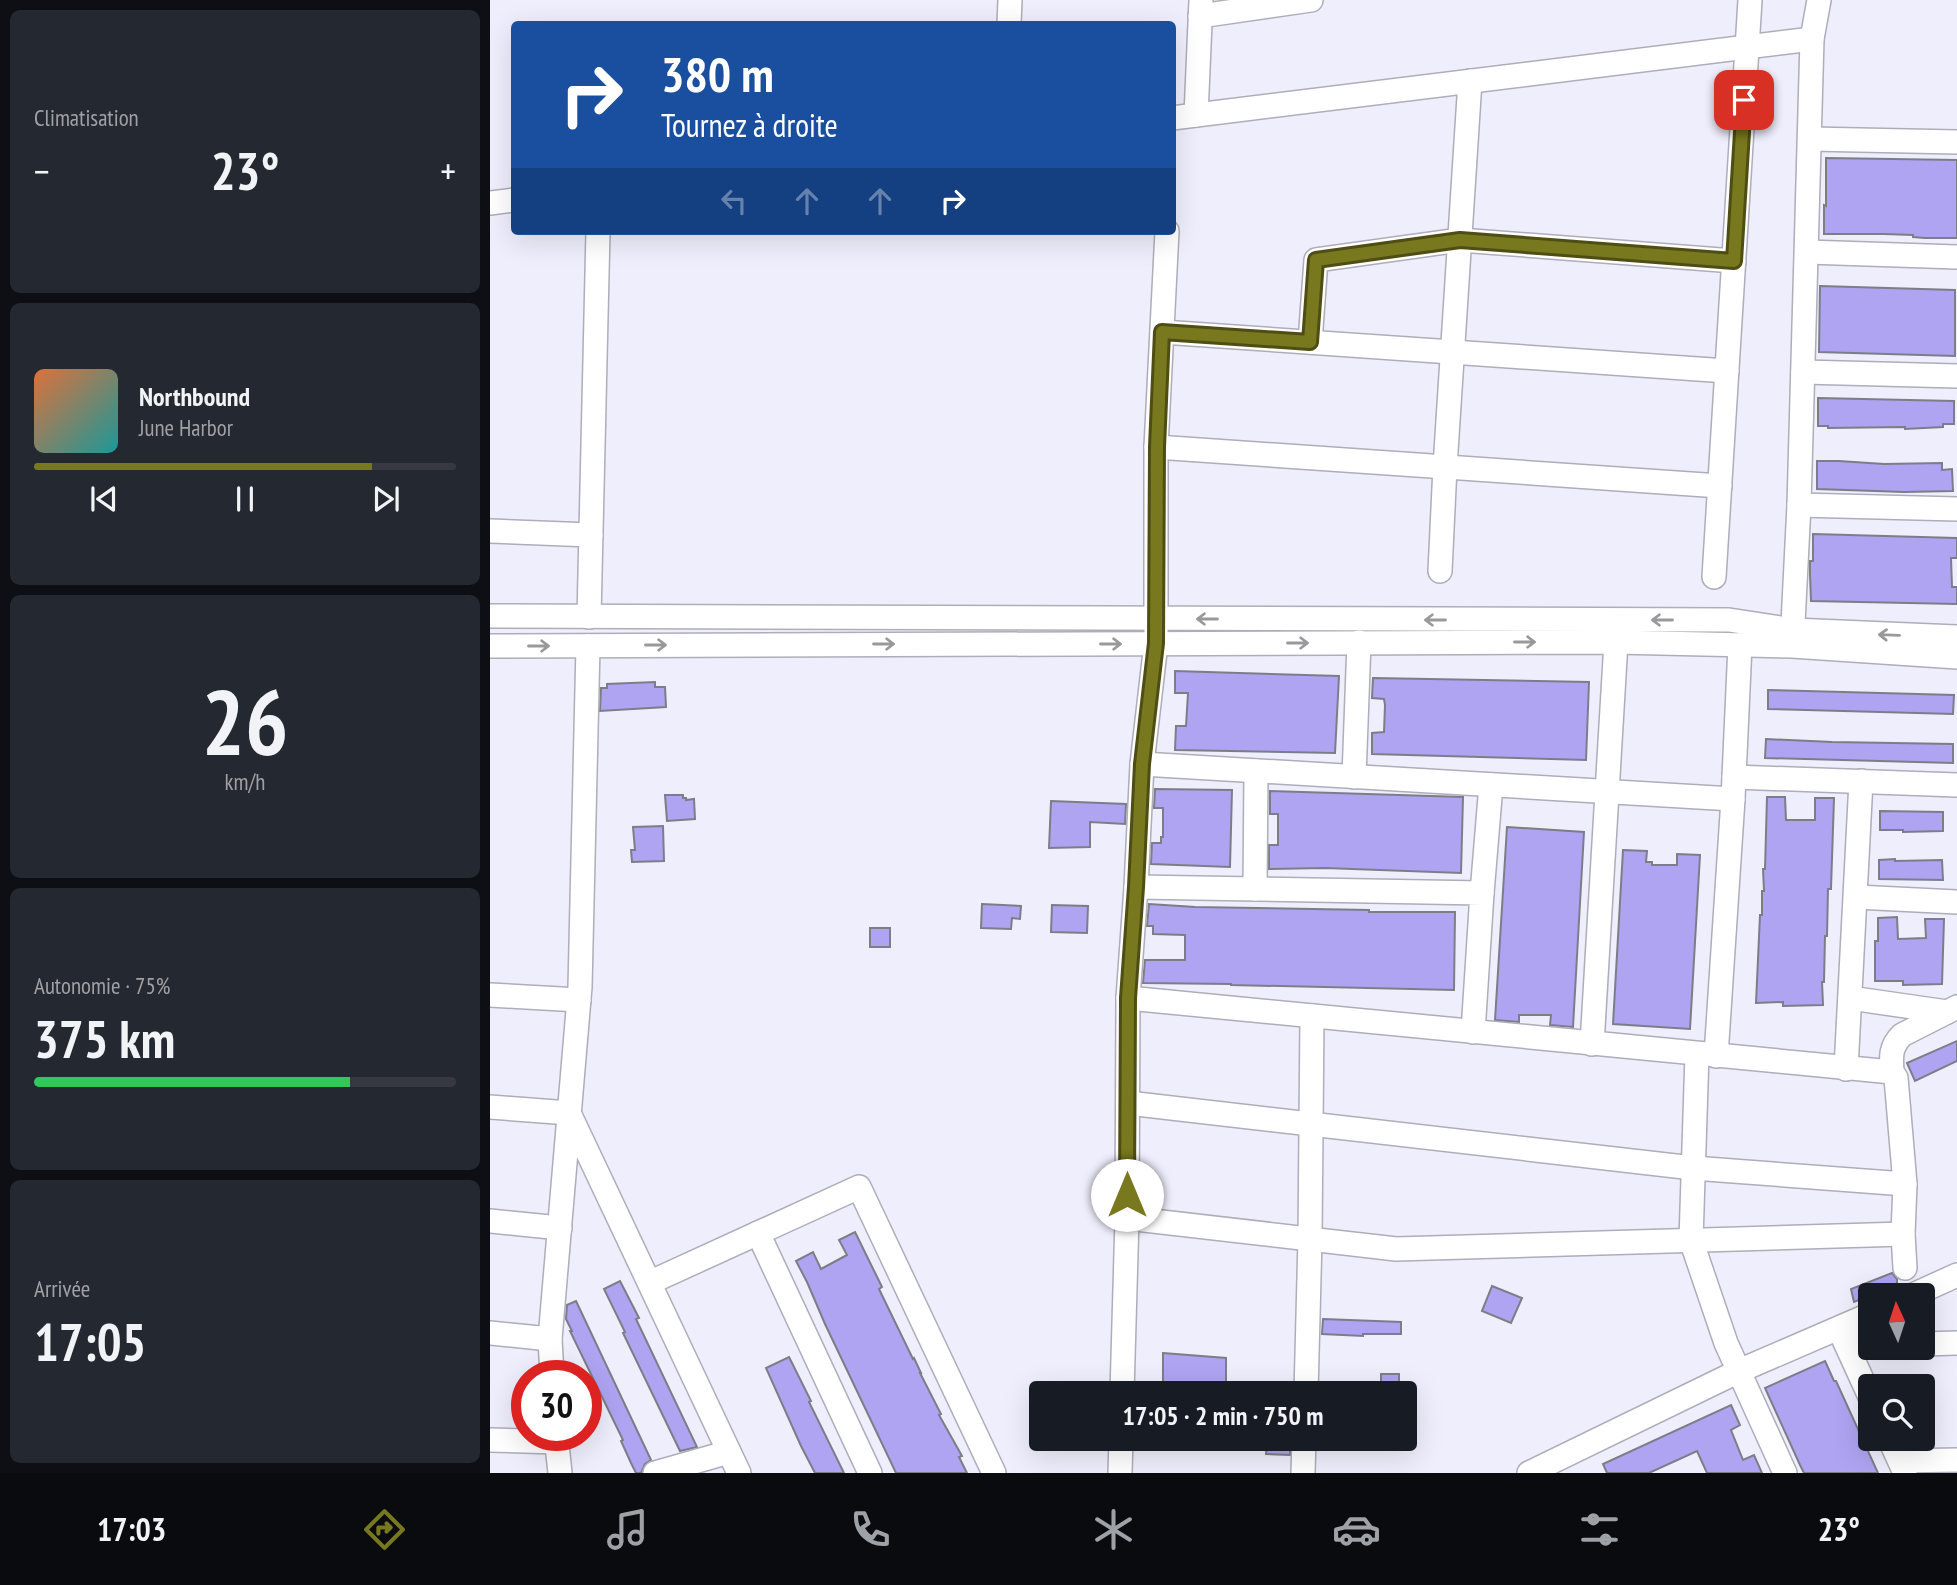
<!DOCTYPE html>
<html lang="fr">
<meta charset="utf-8">
<style>
:root{--surface:#171b24;--page:#242831;--text:#f1f3f6;--muted:#9ea1a6;--line:#363941;--accent:#78781e}
body{margin:0;font-family:"PT Sans Narrow",sans-serif;background:var(--page);color:var(--text);height:100vh;display:flex;flex-direction:column;font-size:26px;white-space:nowrap}
*{box-sizing:border-box;margin:0}
p{font-size:23px;color:var(--muted)}
.icon{flex:none;width:38px;height:38px;fill:none;stroke:currentColor;stroke-width:2;stroke-linecap:round;stroke-linejoin:round}
.map{position:relative;flex:1;overflow:hidden}
.sheet{display:flex;flex-direction:column;gap:10px;padding:10px;background:#0d0f14;width:490px}
.sheet>*{flex:none}
.top-card{position:absolute;left:21px;top:21px;width:665px;height:214px;border-radius:7px;box-shadow:0 7px 28px #0002;background:#1a4fa0;color:#fff;overflow:hidden}
.needle{width:46px;rotate:357deg}
.buttons{position:absolute;left:1368px;top:1283px;display:grid;gap:14px}
.buttons a{display:grid;place-items:center;width:77px;height:77px;border-radius:7px;background:var(--surface);box-shadow:0 7px 28px #0002;font-size:35px}
.speed{position:absolute;left:21px;top:1360px;display:flex;gap:14px;font-size:35px;font-weight:700;text-align:center}
.speed>*{display:grid;place-content:center;width:91px;height:91px;border-radius:50%;background:var(--surface);box-shadow:0 7px 28px #0002;line-height:1}
.speed .limit{border:10px solid #d22;background:#fff;color:#111}
.pin{position:absolute;display:grid;place-items:center;width:60px;height:60px;color:#fff;margin:-30px;border-radius:14px;box-shadow:0 4px 10px #0006}
.me{position:absolute;width:77px;margin:-38px;rotate:0deg;stroke-linejoin:round;filter:drop-shadow(0 0 5px #0008)}
.turn{display:flex;align-items:center;gap:24px;height:147px;padding:0 35px;font-size:32px}
.turn .icon{width:91px;height:91px;stroke-width:2.5}
.turn b{display:block;font-size:49px;line-height:60px}
.lanes{display:flex;align-items:center;height:66px;padding:0 35px;background:#0003;justify-content:center;gap:35px;direction:ltr}
.lanes .off{opacity:.35}
.big{font-size:52px;font-weight:600;line-height:1.1}
.sheet .tile{flex:1;display:flex;flex-direction:column;justify-content:center;gap:10px;min-width:0;padding:0 24px;border-radius:10px;background:var(--page)}
.sheet .dial{align-items:center;gap:0}
.dial b{font-size:91px;line-height:1}
.song{display:flex;align-items:center;gap:21px}
.cover{width:84px;height:84px;border-radius:10px;background:linear-gradient(135deg,hsl(20 70% 55%),hsl(180 70% 35%))}
.played{height:7px;border-radius:4px;background:linear-gradient(90deg,var(--accent) 80%,var(--line) 80%)}
.keys{display:flex;justify-content:space-around;direction:ltr}
.heat{display:flex;justify-content:space-between;align-items:center;font-size:38px;direction:ltr}
.charge{height:10px;border-radius:5px;background:linear-gradient(90deg,#34c759 75%,var(--line) 0)}
.trip{position:absolute;left:539px;top:1381px;width:388px;height:70px;border-radius:7px;background:var(--surface);box-shadow:0 7px 28px #0002;font-weight:600;line-height:70px;text-align:center}
.tab-bar{display:flex;height:112px;justify-content:space-around;align-items:center;background:#090b0e;color:var(--muted)}
.tab-bar .icon{width:49px;height:49px}
.tab-bar .on{color:var(--accent)}
.tab-bar b{font-size:32px;color:var(--text)}
main{display:flex;flex:1;min-height:0}
.map>svg:first-child{display:block}
</style>
<main>
<section class="sheet">
<div class="tile"><p>Climatisation</p>
<div class="heat"><a>−</a><b class="big">23°</b><a>+</a></div>
</div>
<div class="tile">
<div class="song"><i class="cover"></i><div><b>Northbound</b><p>June Harbor</p></div></div>
<div class="played"></div>
<div class="keys"><svg class="icon" aria-label="previous" viewBox="0 0 24 24"><path d="M18 5L8 12l10 7zM5 5v14"/></svg><svg class="icon" aria-label="pause" viewBox="0 0 24 24"><path d="M8 5v14M16 5v14"/></svg><svg class="icon" aria-label="next" viewBox="0 0 24 24"><path d="M6 5l10 7-10 7zM19 5v14"/></svg></div>
</div>
<div class="tile dial"><b>26</b><p>km/h</p></div>
<div class="tile"><p>Autonomie · 75%</p><b class="big">375 km</b><div class="charge"></div></div>
<div class="tile"><p>Arrivée</p><b class="big">17:05</b></div>
</section>
<div class="map">
<svg width="1467" height="1473" viewBox="0 0 1467 1473">
<rect width="100%" height="100%" fill="#efeefc"/>
<!-- building -->
<g fill="#aea4f2" stroke="#7d7d88" stroke-width="2">
<polygon points="1336,158 1467,160 1467,238 1435,238 1423,237 1423,235 1394,234 1334,234 1334,205 1336,206"/>
<polygon points="1330,286 1465,290 1465,356 1329,352"/>
<polygon points="1328,398 1464,401 1464,424 1453,424 1453,427 1415,429 1415,427 1338,428 1338,426 1328,426"/>
<polygon points="1327,461 1349,461 1394,464 1452,463 1452,470 1462,469 1463,491 1414,492 1327,489"/>
<polygon points="1323,534 1467,538 1467,558 1461,558 1462,587 1467,587 1467,604 1321,601 1320,574 1320,561 1323,561"/>
<polygon points="685,671 849,676 845,753 685,750 686,726 696,726 698,693 685,693"/>
<polygon points="883,678 1099,682 1096,760 882,754 882,733 894,732 895,705 894,699 882,698"/>
<polygon points="165,682 165,687 175,687 176,707 110,711 111,688 117,688 117,684"/>
<polygon points="1278,690 1464,695 1463,714 1278,709"/>
<polygon points="1276,739 1342,742 1463,744 1463,763 1275,758"/>
<polygon points="665,789 742,790 740,867 661,864 662,843 671,843 671,837 673,837 673,808 664,808"/>
<polygon points="780,791 973,797 971,873 835,868 779,869 779,845 788,845 788,814 780,814"/>
<polygon points="175,795 193,795 193,798 196,798 196,800 204,799 205,819 177,821"/>
<polygon points="1277,797 1295,797 1296,820 1325,820 1325,798 1344,798 1341,889 1338,889 1337,936 1335,936 1334,982 1332,982 1333,1005 1293,1006 1293,1002 1266,1003 1270,915 1272,915 1272,891 1274,891 1273,869 1275,869"/>
<polygon points="561,801 636,804 635,824 600,822 600,847 559,848"/>
<polygon points="1390,811 1453,812 1453,831 1413,832 1413,830 1390,830"/>
<polygon points="173,826 174,861 142,862 141,850 145,850 143,827"/>
<polygon points="1017,827 1094,832 1083,1027 1060,1025 1061,1015 1029,1015 1029,1022 1005,1020"/>
<polygon points="1133,850 1157,851 1156,862 1162,862 1162,865 1187,865 1187,854 1210,855 1200,1029 1123,1024"/>
<polygon points="1405,859 1405,861 1452,860 1453,880 1389,879 1389,860"/>
<polygon points="492,904 531,906 530,919 522,918 521,929 491,928"/>
<polygon points="659,904 705,907 879,910 879,912 965,912 964,990 741,985 741,984 653,983 655,960 695,960 695,935 663,934 663,926 657,926"/>
<polygon points="562,905 598,906 597,933 561,932"/>
<polygon points="1407,917 1408,939 1436,938 1435,919 1454,919 1452,984 1413,985 1413,981 1385,981 1385,941 1388,941 1388,918"/>
<rect x="380" y="928" width="20" height="19"/>
<polygon points="1467,1041 1467,1061 1425,1081 1417,1063"/>
<polygon points="365,1232 392,1287 389,1289 423,1359 424,1358 431,1373 430,1373 451,1414 449,1415 472,1456 469,1457 477,1473 406,1473 335,1324 317,1282 306,1261 323,1252 331,1269 357,1255 349,1240"/>
<polygon points="1402,1273 1407,1279 1407,1285 1364,1302 1361,1289"/>
<polygon points="130,1281 149,1318 146,1319 207,1447 190,1451 133,1333 135,1332 114,1289"/>
<polygon points="1002,1286 1032,1298 1021,1323 992,1311"/>
<polygon points="86,1301 161,1460 155,1464 151,1473 146,1473 141,1463 131,1441 133,1440 80,1331 82,1331 76,1319 77,1305"/>
<polygon points="833,1319 911,1322 911,1334 873,1334 873,1336 832,1334"/>
<polygon points="673,1353 736,1358 736,1393 673,1393"/>
<polygon points="299,1357 321,1401 319,1402 354,1473 325,1473 311,1446 276,1368"/>
<polygon points="1335,1361 1344,1381 1346,1381 1388,1473 1314,1473 1310,1465 1275,1388"/>
<polygon points="891,1374 909,1374 909,1387 891,1386"/>
<polygon points="1241,1405 1250,1425 1241,1430 1253,1460 1264,1455 1272,1473 1217,1473 1207,1451 1159,1473 1117,1473 1113,1464"/>
<polygon points="777,1438 800,1438 800,1455 776,1454"/>
</g>
<g fill="none" stroke-linecap="round" stroke-linejoin="round">
<defs>
<g id="minor">
<polyline points="710,16 821,0"/>
<polyline points="519,24 520,0"/>
<polyline points="706,115 711,0"/>
<polyline points="682,118 1322,39"/>
<polyline points="1320,139 1467,142"/>
<polyline points="0,203 24,200"/>
<polyline points="1317,252 1467,257"/>
<polyline points="672,332 1237,371"/>
<polyline points="820,342 826,260 970,240 1244,261"/>
<polyline points="1313,372 1467,376"/>
<polyline points="666,447 1230,486"/>
<polyline points="1309,505 1467,509"/>
<polyline points="0,531 101,535"/>
<polyline points="950,571 955,467 980,81"/>
<polyline points="1224,577 1260,0"/>
<polyline points="0,616 1239,620 1303,630 1467,637"/>
<polyline points="99,617 108,231"/>
<polyline points="1302,643 1309,505 1322,39 1329,0"/>
<polyline points="0,646 1126,642 1302,646 1467,657"/>
<polyline points="652,764 1243,799"/>
<polyline points="864,777 869,642"/>
<polyline points="1244,777 1467,785"/>
<polyline points="646,887 992,893 983,1032"/>
<polyline points="765,889 766,771"/>
<polyline points="992,893 1001,785"/>
<polyline points="1366,897 1467,902"/>
<polyline points="0,995 89,1000"/>
<polyline points="638,998 1402,1072 1406,1078 1415,1184 1413,1234 1415,1268"/>
<polyline points="1360,998 1457,1012"/>
<polyline points="1102,1044 1126,642"/>
<polyline points="1207,1054 1201,1240 1236,1343 1295,1473"/>
<polyline points="1226,1056 1243,799 1250,645"/>
<polyline points="1356,1069 1371,781"/>
<path d="M1402 1072C1401 1057 1400 1047 1412 1035L1467 1007"/>
<polyline points="638,1103 1203,1168 1415,1184"/>
<polyline points="0,1107 79,1113 249,1473"/>
<polyline points="637,1218 906,1249 1413,1234"/>
<polyline points="0,1221 70,1228"/>
<polyline points="268,1233 380,1473"/>
<polyline points="161,1282 369,1187 504,1473"/>
<polyline points="1423,1295 1467,1275"/>
<polyline points="1349,1329 1381,1399"/>
<polyline points="0,1333 60,1339"/>
<polyline points="1356,1342 1381,1344"/>
<polyline points="1433,1344 1467,1343"/>
<polyline points="62,1376 60,1339 90,987 98,646"/>
<polyline points="632,1393 637,1218 638,998 646,887 652,764 666,643 666,447 677,231"/>
<polyline points="816,1393 820,1239 822,1016"/>
<polyline points="66,1435 70,1473"/>
<polyline points="1399,1438 1415,1473"/>
<polyline points="0,1440 66,1442"/>
<polyline points="1410,1461 1467,1460"/>
<polyline points="165,1473 239,1452"/>
<polyline points="630,1473 631,1438"/>
<polyline points="813,1473 814,1438"/>
<polyline points="1039,1473 1249,1371 1381,1314"/>
</g>
</defs>
<!-- minor casing -->
<use href="#minor" stroke="#aeadb9" stroke-width="26"/>
<!-- minor -->
<use href="#minor" stroke="#fff" stroke-width="23"/>
</g>
<!-- one-way arrows -->
<defs><path id="oneway-shaft" d="M-6 0H5M1.5-3L5.5 0L1.5 3" fill="none" stroke-width="1.6" stroke-linecap="round" stroke-linejoin="round" transform="scale(1.75)"/></defs>
<g stroke="#99999b">
<use href="#oneway-shaft" transform="translate(717 619) rotate(-180)"/>
<use href="#oneway-shaft" transform="translate(945 620) rotate(-180)"/>
<use href="#oneway-shaft" transform="translate(1172 620) rotate(-180)"/>
<use href="#oneway-shaft" transform="translate(1399 635) rotate(-178)"/>
<use href="#oneway-shaft" transform="translate(1035 642)"/>
<use href="#oneway-shaft" transform="translate(808 643)"/>
<use href="#oneway-shaft" transform="translate(394 644)"/>
<use href="#oneway-shaft" transform="translate(621 644)"/>
<use href="#oneway-shaft" transform="translate(166 645)"/>
<use href="#oneway-shaft" transform="translate(49 646)"/>
</g>
<g fill="none" stroke-linecap="round" stroke-linejoin="round">
<defs>
<polyline id="route" points="637,1195 638,998 646,887 652,764 666,643 667,447 672,332 820,342 826,260 970,240 1244,261 1254,100"/>
</defs>
<!-- route casing -->
<use href="#route" stroke="#4e4e14" stroke-width="18"/>
<!-- route -->
<use href="#route" stroke="#78781e" stroke-width="12"/>
</g>
</svg>
<div class="buttons">
<a><svg class="needle" viewBox="-14 -14 28 28"><path d="M0-13l5 13h-10z" fill="#e53935"/><path d="M0 13l5-13h-10z" fill="#9ea1a6"/></svg></a>
<a><svg class="icon" aria-label="search" viewBox="0 0 24 24"><circle cx="10" cy="10" r="6"/><path d="M15 15l6 6"/></svg></a>
</div>
<div class="speed"><div class="limit">30</div></div>
<div class="pin" style="left:1254px;top:100px;background:#d93025"><svg class="icon" aria-label="arrive" viewBox="0 0 24 24"><path d="M6 21V4h12l-3 4 3 4H6"/></svg></div>
<svg class="me" style="left:637px;top:1195px" viewBox="-20 -20 40 40"><circle r="19" fill="#fff"/><path d="M0-13L10 11 0 6-10 11z" fill="#78781e"/></svg>
<div class="trip">17:05 · 2 min · 750 m</div>
<div class="top-card">
<div class="turn"><svg class="icon" aria-label="right" viewBox="0 0 24 24"><path d="M7 20v-9h11M14 6l5 5-5 5"/></svg><div><b>380 m</b>Tournez à droite</div></div>
<div class="lanes"><svg class="icon off" aria-label="left" viewBox="0 0 24 24"><path d="M17 20v-9H6M10 6l-5 5 5 5"/></svg><svg class="icon off" aria-label="ahead" viewBox="0 0 24 24"><path d="M12 20V5M6 11l6-6 6 6"/></svg><svg class="icon off" aria-label="ahead" viewBox="0 0 24 24"><path d="M12 20V5M6 11l6-6 6 6"/></svg><svg class="icon" aria-label="right" viewBox="0 0 24 24"><path d="M7 20v-9h11M14 6l5 5-5 5"/></svg></div>
</div>
</div>
</main>
<nav class="tab-bar">
<b>17:03</b>
<svg class="icon on" aria-label="directions" viewBox="0 0 24 24"><path d="M12 3l9 9-9 9-9-9zM9 14v-3h6M13 9l2 2-2 2"/></svg>
<svg class="icon" aria-label="music" viewBox="0 0 24 24"><path d="M9 18V5l10-2v13"/><circle cx="6" cy="18" r="3"/><circle cx="16" cy="16" r="3"/></svg>
<svg class="icon" aria-label="phone" viewBox="0 0 24 24"><path d="M5 4h4l2 5-3 2q2 4 5 5l2-3 5 2v4C11 20 4 13 5 4z"/></svg>
<svg class="icon" aria-label="climate" viewBox="0 0 24 24"><path d="M12 3v18M4 7l16 10M4 17L20 7"/></svg>
<svg class="icon" aria-label="car" viewBox="0 0 24 24"><path d="M5 17H2v-5l4-1 3-4h7l3 4 3 1v5h-3M9 17h6M6 11h13"/><circle cx="7" cy="17" r="2"/><circle cx="17" cy="17" r="2"/></svg>
<svg class="icon" aria-label="filters" viewBox="0 0 24 24"><path d="M4 7h16M4 17h16"/><circle cx="9" cy="7" r="2"/><circle cx="15" cy="17" r="2"/></svg>
<b>23°</b>
</nav>
